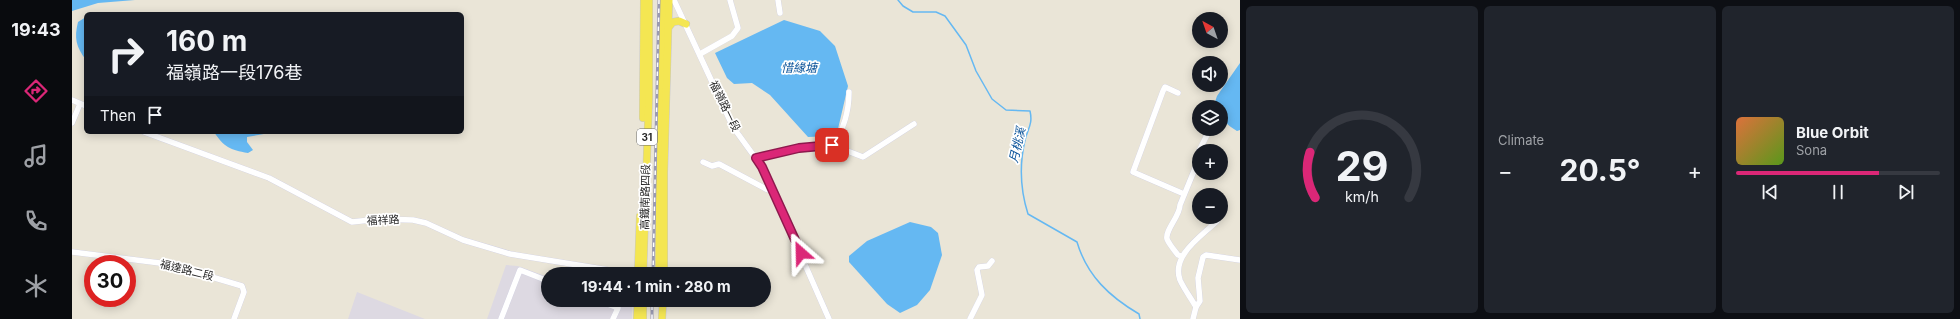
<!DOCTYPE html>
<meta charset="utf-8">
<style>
:root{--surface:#171b24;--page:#20242c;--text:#f1f3f6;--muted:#9ea1a6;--line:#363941;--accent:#db2777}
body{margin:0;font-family:Inter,"Noto Sans TC",sans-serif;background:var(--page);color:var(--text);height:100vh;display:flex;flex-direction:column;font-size:15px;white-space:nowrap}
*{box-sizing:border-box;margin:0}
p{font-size:13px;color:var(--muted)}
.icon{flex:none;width:22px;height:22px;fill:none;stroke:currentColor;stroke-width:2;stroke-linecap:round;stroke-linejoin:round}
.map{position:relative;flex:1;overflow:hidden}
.drawer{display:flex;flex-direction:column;gap:6px;padding:6px;background:#0d0f14;width:720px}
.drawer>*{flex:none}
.banner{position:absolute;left:12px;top:12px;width:380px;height:122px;border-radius:6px;box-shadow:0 2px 10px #0003;background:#171b24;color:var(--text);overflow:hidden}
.needle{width:26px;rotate:320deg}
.fabs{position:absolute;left:1120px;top:12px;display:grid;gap:8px}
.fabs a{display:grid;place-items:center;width:36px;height:36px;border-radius:50%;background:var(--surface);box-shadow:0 2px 10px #0003;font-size:20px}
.speed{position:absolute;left:12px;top:255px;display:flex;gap:8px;font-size:20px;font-weight:700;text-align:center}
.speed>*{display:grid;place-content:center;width:52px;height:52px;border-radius:50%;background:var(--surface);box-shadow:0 2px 10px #0003;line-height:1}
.speed .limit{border:6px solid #d22;background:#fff;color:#111}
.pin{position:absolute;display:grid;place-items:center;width:34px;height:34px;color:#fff;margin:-17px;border-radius:8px;box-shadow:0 2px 6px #0006}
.me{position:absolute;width:44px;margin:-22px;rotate:335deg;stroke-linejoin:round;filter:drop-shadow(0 0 3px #0008)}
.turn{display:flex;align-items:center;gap:14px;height:84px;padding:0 16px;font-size:18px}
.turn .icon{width:52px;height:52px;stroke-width:2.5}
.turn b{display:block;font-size:28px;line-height:34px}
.then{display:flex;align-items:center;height:38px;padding:0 16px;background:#0003;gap:8px;font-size:15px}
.big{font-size:30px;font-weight:700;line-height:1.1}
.drawer .tile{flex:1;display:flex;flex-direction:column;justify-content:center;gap:6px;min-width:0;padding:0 14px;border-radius:6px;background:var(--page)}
.drawer .dial{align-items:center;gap:0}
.dial svg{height:104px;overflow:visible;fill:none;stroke:var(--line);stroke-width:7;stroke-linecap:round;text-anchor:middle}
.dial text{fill:var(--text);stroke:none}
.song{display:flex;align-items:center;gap:12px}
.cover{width:48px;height:48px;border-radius:6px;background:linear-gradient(135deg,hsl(20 70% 55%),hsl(90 70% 35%))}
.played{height:4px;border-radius:2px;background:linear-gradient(90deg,var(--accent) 70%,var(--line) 70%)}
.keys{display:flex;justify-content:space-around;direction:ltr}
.heat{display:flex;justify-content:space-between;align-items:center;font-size:22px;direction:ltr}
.drawer .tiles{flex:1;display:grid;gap:6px;grid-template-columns:repeat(3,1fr)}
.trip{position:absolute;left:469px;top:267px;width:230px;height:40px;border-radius:20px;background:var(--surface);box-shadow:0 2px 10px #0003;font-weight:700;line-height:40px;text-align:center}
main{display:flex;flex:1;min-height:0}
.tabs{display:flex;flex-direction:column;width:72px;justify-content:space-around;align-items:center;background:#090b0e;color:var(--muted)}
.tabs .icon{width:28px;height:28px}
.tabs .current{color:var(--accent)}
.tabs b{font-size:18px;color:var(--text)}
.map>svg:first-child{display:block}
</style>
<main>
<nav class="tabs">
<b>19:43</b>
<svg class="icon current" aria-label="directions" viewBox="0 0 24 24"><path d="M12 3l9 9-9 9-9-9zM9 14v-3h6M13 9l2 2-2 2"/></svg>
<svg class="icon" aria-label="music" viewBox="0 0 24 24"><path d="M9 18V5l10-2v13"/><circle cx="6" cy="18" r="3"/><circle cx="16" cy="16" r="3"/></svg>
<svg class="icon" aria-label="phone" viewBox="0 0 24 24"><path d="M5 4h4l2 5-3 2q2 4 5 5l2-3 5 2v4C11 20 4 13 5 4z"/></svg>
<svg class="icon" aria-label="climate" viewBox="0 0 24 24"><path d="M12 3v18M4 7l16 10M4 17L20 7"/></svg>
</nav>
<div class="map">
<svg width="1168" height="319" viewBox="0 0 1168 319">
<rect width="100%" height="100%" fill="#eae5d7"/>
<!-- industrial -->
<g fill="#ddd9e2">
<polygon points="434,265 446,266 476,277 476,300 541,300 560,307 560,319 415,319"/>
<polygon points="285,292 353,319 276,319"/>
</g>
<!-- water -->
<g fill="#65b8f2">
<polygon points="0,0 63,0 26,3 0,11"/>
<path d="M14 17V60C4 47 2 38 6 22Z"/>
<polygon points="712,20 748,31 763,46 776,86 766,129 759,136 736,137 698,95 680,83 662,84 655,78 643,53"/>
<path d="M1168 63V130L1165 131C1154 124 1149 120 1149 107H1144L1142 105 1145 96Z"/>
<path d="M142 132H203L175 137V142L181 150 176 153C158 150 152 147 142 132Z"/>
<polygon points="838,222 859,227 866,233 870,255 858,290 845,305 828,313 815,304 777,262 777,256 795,241"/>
</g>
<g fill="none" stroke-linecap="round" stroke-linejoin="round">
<!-- stream -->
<path stroke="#65b8f2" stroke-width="1.5" d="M826 0 831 6 841 12H864L873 16 894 45 904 71 920 99 934 110 958 111C961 124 956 128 953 140 947 166 948 189 956 214L1005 242C1015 276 1038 297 1067 314L1068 319"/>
<defs>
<g id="minor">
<polyline points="602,0 661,127 690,167 757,319"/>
<polyline points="706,0 708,13"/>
<polyline points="628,54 660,36 666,28 658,0"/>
<polyline points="1106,93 1093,87 1091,91 1061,172 1112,194"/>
<polyline points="0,100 14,106"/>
<polyline points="0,123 8,104"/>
<polyline points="72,132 197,178 280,222 307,219 341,220 354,223 391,240 438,254 561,274"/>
<path d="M760 145C772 131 777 110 777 92"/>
<polyline points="1127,151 1138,129"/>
<polyline points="684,158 727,148 760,145 791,157 842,124"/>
<polyline points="631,162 640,166 647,164 694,189 701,191"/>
<polyline points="0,252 96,264 170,286 172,292 162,319"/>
<path d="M1109 256 1106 255C1102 250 1097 244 1095 239 1093 230 1108 216 1108 205L1124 166 1127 153"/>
<polyline points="525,300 546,308 541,319"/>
<polyline points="1124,307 1128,301 1126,278 1131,257 1134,255 1168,260"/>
<polyline points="429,319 448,270 476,281"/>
<polyline points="898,319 910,295 905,270 907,267 916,266 920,261"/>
<path d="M1121 319 1124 307C1119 298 1112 289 1108 280 1099 255 1130 236 1145 221"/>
</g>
<g id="major">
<polyline points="596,28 601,22 607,21 614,24"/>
<polyline points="571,118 572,0"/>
<polyline points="587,268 587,157 591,0"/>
<polyline points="566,274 568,216"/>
<polyline points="571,274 577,95 577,0"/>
<polyline points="592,274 592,172 597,0"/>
<polyline points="565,319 566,300"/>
<polyline points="571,319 571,300"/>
<polyline points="590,319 591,300"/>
</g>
</defs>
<!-- minor casing -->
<use href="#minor" stroke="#cdcde1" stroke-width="6"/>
<!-- major casing -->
<use href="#major" stroke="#c7c7c7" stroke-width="8"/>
<!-- minor -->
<use href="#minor" stroke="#fff" stroke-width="5.5"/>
<!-- major -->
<use href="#major" stroke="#f4e652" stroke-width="7"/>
<defs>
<g id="rail">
<polyline points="581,274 587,0"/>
<polyline points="580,319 580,300"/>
</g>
</defs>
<!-- rail casing -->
<use href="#rail" stroke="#9a9ab2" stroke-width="3"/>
<!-- rail -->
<use href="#rail" stroke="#fff" stroke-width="1.5" stroke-dasharray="4.5" stroke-linecap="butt"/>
</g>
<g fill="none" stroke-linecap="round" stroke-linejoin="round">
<defs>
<polyline id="route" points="729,253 690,167 684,158 727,148 760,145"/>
</defs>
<!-- route casing -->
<use href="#route" stroke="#8e194d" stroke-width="10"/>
<!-- route -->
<use href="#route" stroke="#db2777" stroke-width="7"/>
</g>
<g text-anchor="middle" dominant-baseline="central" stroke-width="3.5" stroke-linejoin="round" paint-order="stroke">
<!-- shield labels -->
<rect fill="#fff" stroke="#686868" stroke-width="1" x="565" y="129" width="20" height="16" rx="3"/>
<g font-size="10" font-weight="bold" fill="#272727">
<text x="575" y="137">31</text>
</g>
<!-- street labels -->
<g font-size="11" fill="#272727" stroke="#fff">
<text transform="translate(653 106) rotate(64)">福嶺路一段</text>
<text transform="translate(573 197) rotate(-89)">高鐵南路四段</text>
<text transform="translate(311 220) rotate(-3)">福祥路</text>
<text transform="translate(115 270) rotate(14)">福達路二段</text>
</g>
<!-- water labels -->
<g font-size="12" font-style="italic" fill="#095299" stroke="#fff">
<text x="727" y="67">惜緣塘</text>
<text transform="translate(945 145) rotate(-77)">月桃溪</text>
</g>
</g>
</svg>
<div class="fabs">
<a><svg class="needle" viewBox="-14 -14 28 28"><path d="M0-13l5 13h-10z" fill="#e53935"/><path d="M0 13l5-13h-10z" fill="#9ea1a6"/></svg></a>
<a><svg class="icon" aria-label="sound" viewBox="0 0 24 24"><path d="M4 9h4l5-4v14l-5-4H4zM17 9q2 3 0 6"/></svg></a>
<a><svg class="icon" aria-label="layers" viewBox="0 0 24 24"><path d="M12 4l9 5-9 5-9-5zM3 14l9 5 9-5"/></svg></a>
<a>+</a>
<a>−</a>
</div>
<div class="speed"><div class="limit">30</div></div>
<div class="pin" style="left:760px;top:145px;background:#d93025"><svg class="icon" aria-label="arrive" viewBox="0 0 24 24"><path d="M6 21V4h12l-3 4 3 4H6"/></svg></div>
<svg class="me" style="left:729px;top:253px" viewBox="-20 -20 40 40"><path d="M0-17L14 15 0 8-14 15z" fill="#db2777" stroke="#fff" stroke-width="4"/></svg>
<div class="trip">19:44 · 1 min · 280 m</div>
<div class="banner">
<div class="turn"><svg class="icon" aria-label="right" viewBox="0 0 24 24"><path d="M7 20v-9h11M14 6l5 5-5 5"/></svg><div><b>160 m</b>福嶺路一段176巷</div></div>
<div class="then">Then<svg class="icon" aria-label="arrive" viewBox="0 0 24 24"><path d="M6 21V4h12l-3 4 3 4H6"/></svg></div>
</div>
</div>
<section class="drawer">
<div class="tiles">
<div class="tile dial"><svg viewBox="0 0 100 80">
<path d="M14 69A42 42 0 1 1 86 69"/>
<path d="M14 69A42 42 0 0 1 10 34" stroke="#db2777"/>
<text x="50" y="56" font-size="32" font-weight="700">29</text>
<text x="50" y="72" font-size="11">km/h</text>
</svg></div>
<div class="tile"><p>Climate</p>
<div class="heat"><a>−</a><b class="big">20.5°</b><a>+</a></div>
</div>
<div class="tile">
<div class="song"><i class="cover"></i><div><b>Blue Orbit</b><p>Sona</p></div></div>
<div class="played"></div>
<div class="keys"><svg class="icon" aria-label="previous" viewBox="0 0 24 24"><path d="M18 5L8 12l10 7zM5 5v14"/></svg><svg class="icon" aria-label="pause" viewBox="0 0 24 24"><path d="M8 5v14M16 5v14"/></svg><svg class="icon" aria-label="next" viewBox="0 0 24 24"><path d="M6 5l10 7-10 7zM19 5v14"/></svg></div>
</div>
</div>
</section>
</main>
